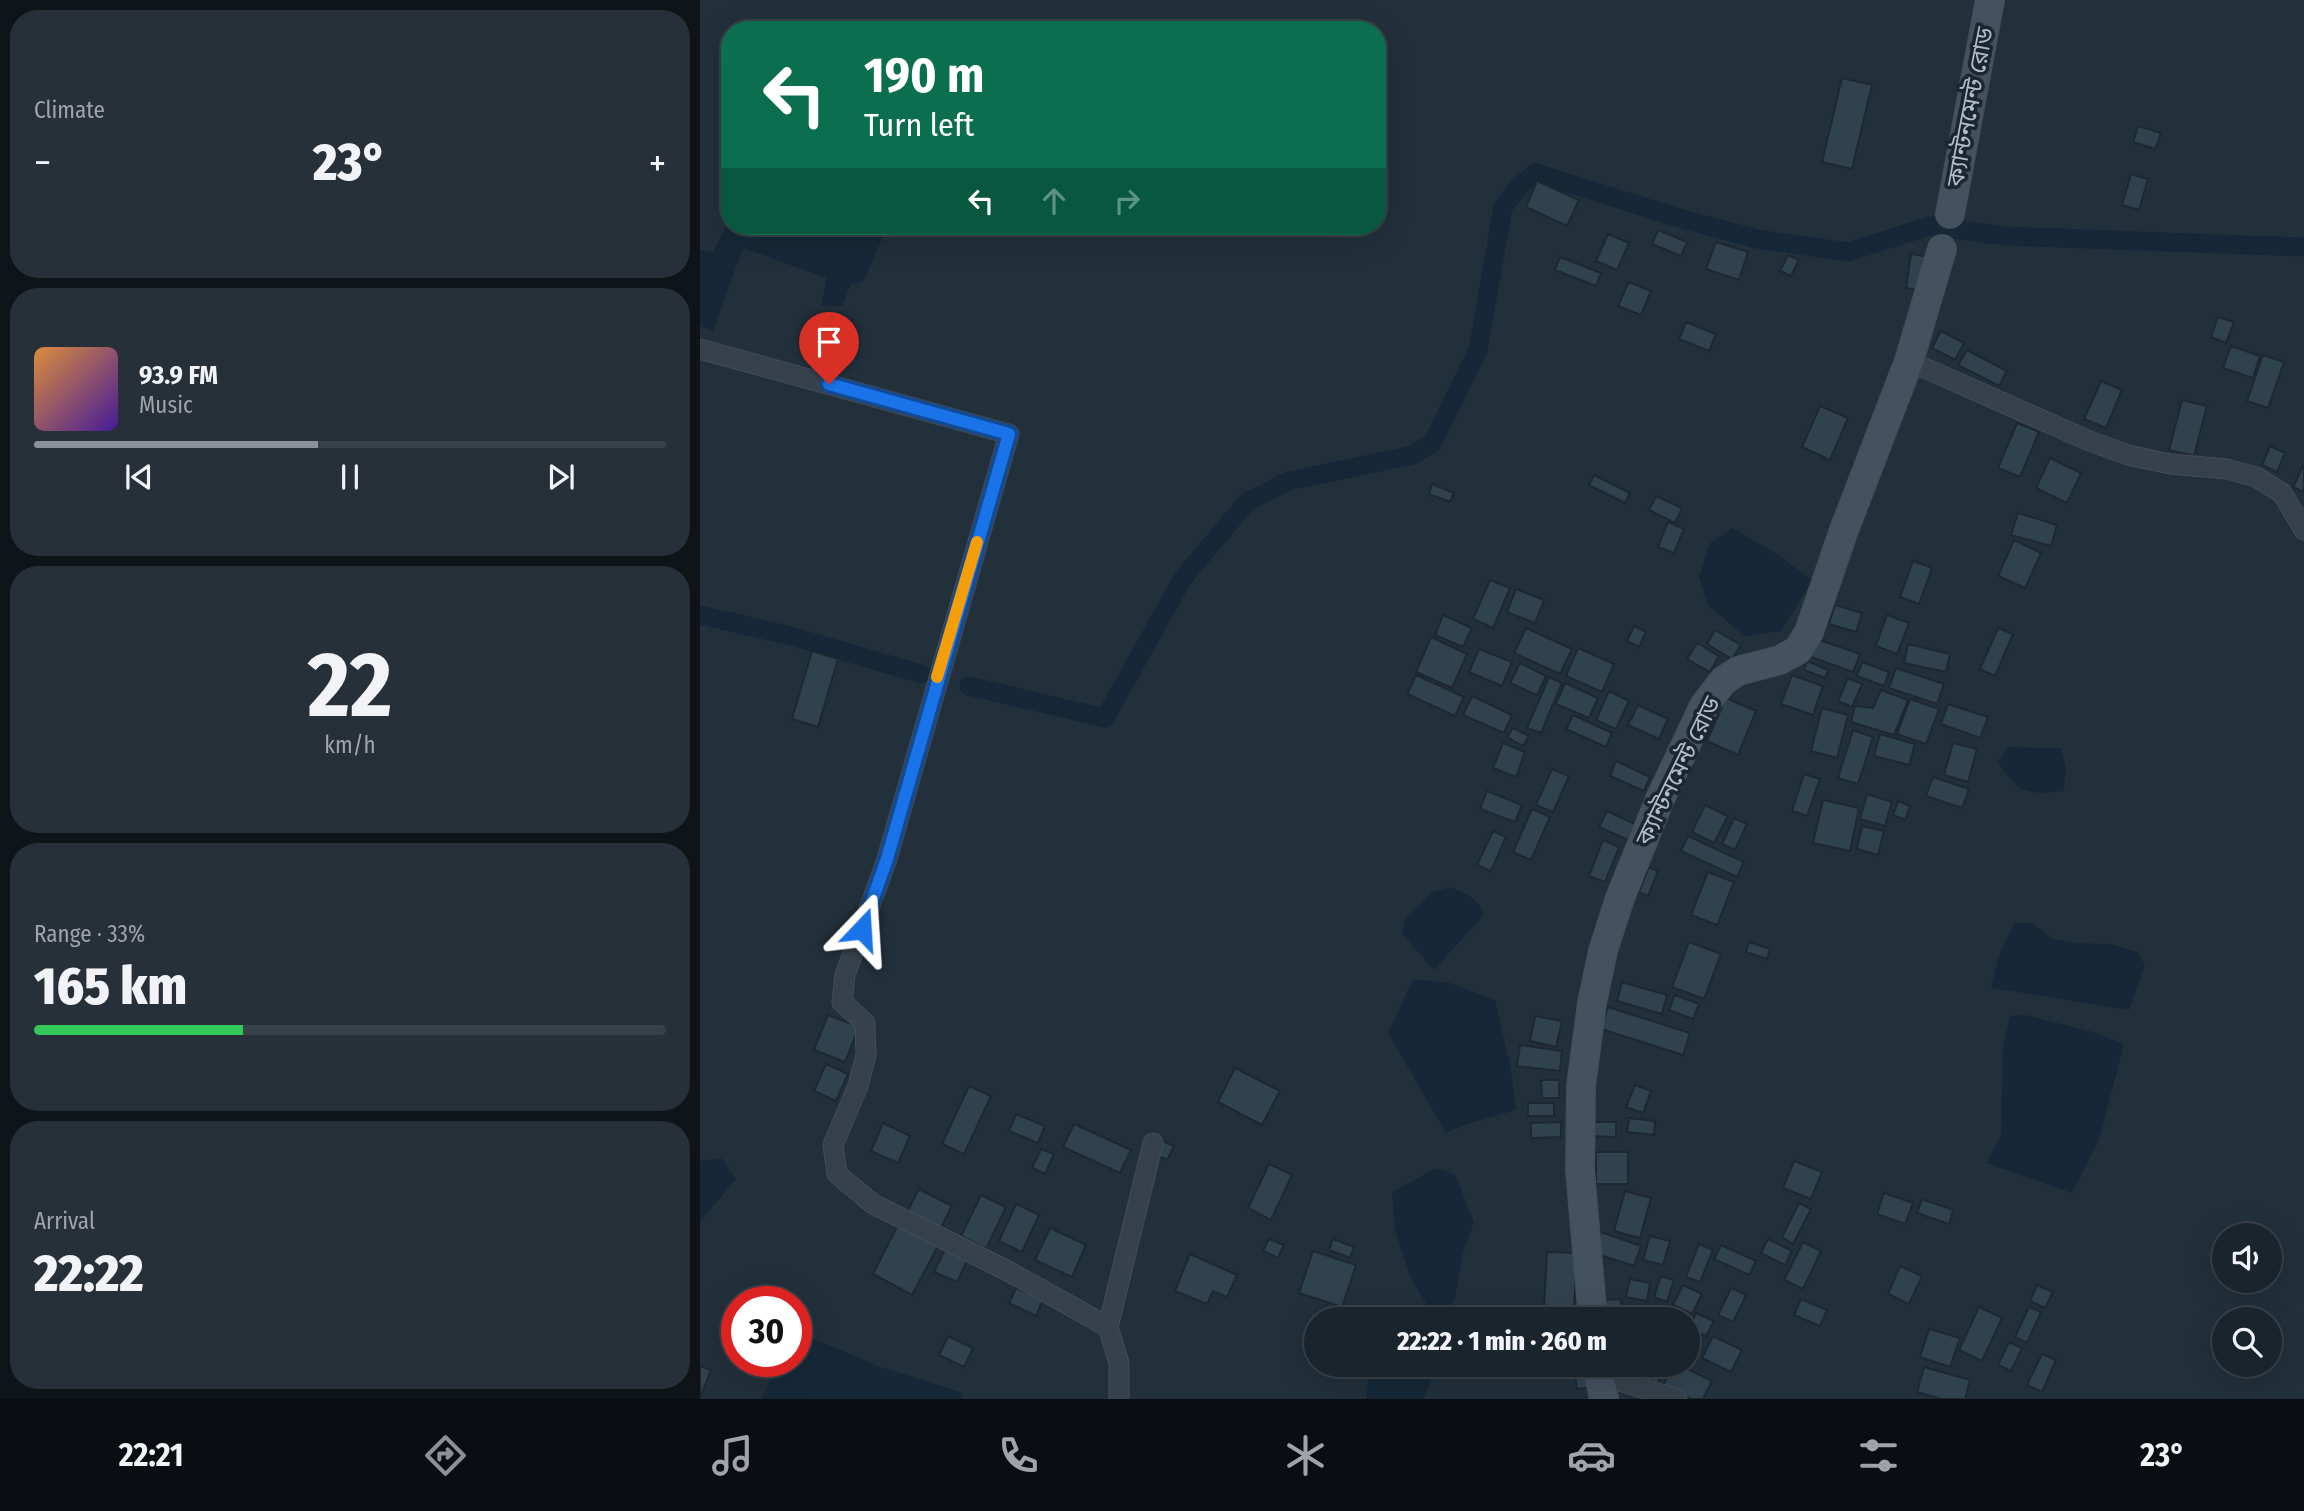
<!DOCTYPE html>
<meta charset="utf-8">
<style>
:root{--surface:#1a242c;--page:#273038;--text:#f1f3f6;--muted:#9fa4a9;--line:#384148;--accent:#8c9099}
body{margin:0;font-family:"Fira Sans Condensed","Noto Sans Bengali",sans-serif;background:var(--page);color:var(--text);height:100vh;display:flex;flex-direction:column;font-size:26px;white-space:nowrap}
*{box-sizing:border-box;margin:0}
p{font-size:23px;color:var(--muted)}
.icon{flex:none;width:38px;height:38px;fill:none;stroke:currentColor;stroke-width:2;stroke-linecap:round;stroke-linejoin:round}
.map{position:relative;flex:1;overflow:hidden}
.panel{display:flex;flex-direction:column;gap:10px;padding:10px;background:#0e1418;width:700px}
.panel>*{flex:none}
.hud{position:absolute;left:21px;top:21px;width:665px;height:214px;border-radius:28px;box-shadow:0 7px 28px #0002,0 0 0 2px var(--line);background:#0b6e4f;color:#fff;overflow:hidden}
.tools{position:absolute;left:1512px;top:1223px;display:grid;gap:14px}
.tools a{display:grid;place-items:center;width:70px;height:70px;border-radius:50%;background:var(--surface);box-shadow:0 7px 28px #0002,0 0 0 2px var(--line);font-size:35px}
.speed{position:absolute;left:21px;top:1286px;display:flex;gap:14px;font-size:35px;font-weight:700;text-align:center}
.speed>*{display:grid;place-content:center;width:91px;height:91px;border-radius:50%;background:var(--surface);box-shadow:0 7px 28px #0002,0 0 0 2px var(--line);line-height:1}
.speed .limit{border:10px solid #d22;background:#fff;color:#111}
.pin{position:absolute;display:grid;place-items:center;width:60px;height:60px;color:#fff;margin:-72px -30px;border-radius:50% 50% 50% 0;rotate:-45deg;box-shadow:0 0 7px #0007}
.pin .icon{rotate:45deg}
.me{position:absolute;width:77px;margin:-38px;rotate:20deg;stroke-linejoin:round;filter:drop-shadow(0 0 5px #0008)}
.turn{display:flex;align-items:center;gap:24px;height:147px;padding:0 28px;font-size:32px}
.turn .icon{width:91px;height:91px;stroke-width:2.5}
.turn b{display:block;font-size:49px;line-height:60px}
.lanes{display:flex;align-items:center;height:66px;padding:0 28px;background:#0003;justify-content:center;gap:35px;direction:ltr}
.lanes .off{opacity:.35}
.big{font-size:52px;font-weight:800;line-height:1.1}
.panel .widget{flex:1;display:flex;flex-direction:column;justify-content:center;gap:10px;min-width:0;padding:0 24px;border-radius:28px;background:var(--page)}
.panel .dial{align-items:center;gap:0}
.dial b{font-size:91px;line-height:1}
.song{display:flex;align-items:center;gap:21px}
.cover{width:84px;height:84px;border-radius:10px;background:linear-gradient(135deg,hsl(30 70% 55%),hsl(260 70% 35%))}
.played{height:7px;border-radius:4px;background:linear-gradient(90deg,var(--accent) 45%,var(--line) 45%)}
.keys{display:flex;justify-content:space-around;direction:ltr}
.heat{display:flex;justify-content:space-between;align-items:center;font-size:38px;direction:ltr}
.charge{height:10px;border-radius:5px;background:linear-gradient(90deg,#34c759 33%,var(--line) 0)}
.trip{position:absolute;left:604px;top:1307px;width:396px;height:70px;border-radius:35px;background:var(--surface);box-shadow:0 7px 28px #0002,0 0 0 2px var(--line);font-weight:800;line-height:70px;text-align:center}
.tabs{display:flex;height:112px;justify-content:space-around;align-items:center;background:#0a0e12;color:var(--muted)}
.tabs .icon{width:49px;height:49px}
.tabs .active{color:var(--accent)}
.tabs b{font-size:32px;color:var(--text)}
main{display:flex;flex:1;min-height:0}
.map>svg:first-child{display:block}
</style>
<main>
<section class="panel">
<div class="widget"><p>Climate</p>
<div class="heat"><a>−</a><b class="big">23°</b><a>+</a></div>
</div>
<div class="widget">
<div class="song"><i class="cover"></i><div><b>93.9 FM</b><p>Music</p></div></div>
<div class="played"></div>
<div class="keys"><svg class="icon" aria-label="previous" viewBox="0 0 24 24"><path d="M18 5L8 12l10 7zM5 5v14"/></svg><svg class="icon" aria-label="pause" viewBox="0 0 24 24"><path d="M8 5v14M16 5v14"/></svg><svg class="icon" aria-label="next" viewBox="0 0 24 24"><path d="M6 5l10 7-10 7zM19 5v14"/></svg></div>
</div>
<div class="widget dial"><b>22</b><p>km/h</p></div>
<div class="widget"><p>Range · 33%</p><b class="big">165 km</b><div class="charge"></div></div>
<div class="widget"><p>Arrival</p><b class="big">22:22</b></div>
</section>
<div class="map">
<svg width="1604" height="1399" viewBox="0 0 1604 1399">
<rect width="100%" height="100%" fill="#22303b"/>
<!-- water -->
<g fill="#162838">
<polygon points="30,205 30,226 182,226 182,239 163,282 151,284 142,306 121,306 127,278 43,248 13,331 0,326 0,249 13,252 29,221 25,211"/>
<polygon points="1032,528 1072,551 1113,580 1081,631 1044,636 1008,605 999,577 1010,543"/>
<path d="M1308 747 1361 748 1366 768 1364 791C1327 795 1319 794 1298 762Z"/>
<path d="M750 887C765 893 779 898 784 915L734 970 702 934 706 917 732 892Z"/>
<polygon points="1314,923 1333,923 1351,938 1376,943 1410,944 1437,952 1445,965 1429,1010 1291,988 1298,958"/>
<polygon points="713,979 750,983 795,1000 811,1070 816,1110 767,1124 746,1133 688,1033"/>
<polygon points="1326,1015 1390,1031 1424,1044 1399,1140 1372,1193 1286,1163 1301,1136 1303,1047 1310,1016"/>
<polygon points="21,1158 36,1179 0,1222 0,1161"/>
<polygon points="736,1168 755,1174 774,1222 763,1253 755,1298 746,1314 736,1313 727,1305 710,1277 695,1230 692,1192"/>
<polygon points="96,1331 178,1366 263,1393 262,1399 62,1399 78,1362 96,1362"/>
<polygon points="670,1365 737,1365 724,1399 666,1399"/>
</g>
<g fill="none" stroke-linecap="round" stroke-linejoin="round">
<!-- canal -->
<g stroke="#162838" stroke-width="19">
<polyline points="0,615 91,636 221,674"/>
<polyline points="269,686 405,718 483,578 547,502 589,481 713,455 733,442 778,350 803,207 819,186 836,173 979,218 1057,239 1148,252 1230,226 1305,236 1604,247"/>
</g>
</g>
<!-- building -->
<g fill="#31424f" stroke="#1d2832" stroke-width="2">
<polygon points="1142,78 1172,85 1152,169 1122,162"/>
<polygon points="1438,126 1461,133 1455,149 1433,142"/>
<polygon points="1431,174 1448,179 1439,210 1422,205"/>
<polygon points="837,181 879,200 867,226 826,207"/>
<polygon points="958,230 987,242 981,256 952,244"/>
<polygon points="908,234 929,243 917,270 896,261"/>
<polygon points="1016,242 1048,252 1039,280 1006,269"/>
<polygon points="1211,254 1229,257 1224,291 1206,288"/>
<polygon points="1088,255 1099,260 1091,276 1080,271"/>
<polygon points="860,257 901,273 896,286 855,270"/>
<polygon points="929,282 951,291 941,315 918,306"/>
<polygon points="1518,317 1534,322 1526,343 1511,337"/>
<polygon points="986,322 1016,334 1009,351 979,339"/>
<polygon points="1241,331 1264,343 1255,360 1232,348"/>
<polygon points="1531,346 1560,356 1553,378 1523,368"/>
<polygon points="1267,350 1307,371 1299,386 1258,365"/>
<polygon points="1563,355 1584,362 1568,408 1547,401"/>
<polygon points="1401,381 1422,390 1406,428 1384,419"/>
<polygon points="1482,400 1507,406 1494,456 1469,450"/>
<polygon points="1120,406 1148,418 1130,460 1102,447"/>
<polygon points="1317,423 1339,432 1320,477 1298,468"/>
<polygon points="1570,446 1585,453 1577,472 1562,465"/>
<polygon points="1350,458 1381,473 1367,503 1336,488"/>
<polygon points="1603,466 1604,467 1604,492 1593,487"/>
<polygon points="894,475 930,493 925,503 889,485"/>
<polygon points="732,484 754,493 750,502 729,494"/>
<polygon points="956,496 982,508 975,523 949,510"/>
<polygon points="1318,513 1357,525 1351,546 1311,535"/>
<polygon points="968,522 984,529 974,553 958,547"/>
<polygon points="1314,540 1341,553 1325,588 1298,576"/>
<polygon points="1213,561 1232,568 1219,604 1200,597"/>
<polygon points="790,580 810,588 793,628 773,619"/>
<polygon points="816,589 844,600 835,623 807,612"/>
<polygon points="1135,605 1162,613 1156,632 1129,624"/>
<polygon points="743,615 772,628 763,647 735,635"/>
<polygon points="1187,615 1209,623 1197,654 1176,646"/>
<polygon points="934,626 946,632 939,647 927,641"/>
<polygon points="826,628 872,649 860,674 814,653"/>
<polygon points="1298,628 1313,634 1295,676 1280,669"/>
<polygon points="1015,630 1041,645 1032,659 1007,644"/>
<polygon points="731,637 767,654 752,688 716,672"/>
<polygon points="1117,639 1160,654 1153,672 1111,657"/>
<polygon points="997,643 1019,656 1010,672 987,659"/>
<polygon points="1208,644 1250,654 1246,672 1204,663"/>
<polygon points="878,648 914,664 902,692 866,676"/>
<polygon points="779,649 812,662 802,686 769,672"/>
<polygon points="112,651 138,659 118,727 92,719"/>
<polygon points="1107,661 1128,670 1125,678 1104,670"/>
<polygon points="1162,662 1189,672 1184,686 1157,676"/>
<polygon points="820,663 846,676 837,695 810,683"/>
<polygon points="1196,668 1244,684 1237,704 1189,688"/>
<polygon points="716,675 764,697 755,716 707,694"/>
<polygon points="1092,675 1123,686 1113,715 1081,704"/>
<polygon points="849,677 862,683 841,733 827,728"/>
<polygon points="1148,678 1162,684 1152,707 1138,701"/>
<polygon points="865,683 898,698 889,718 856,704"/>
<polygon points="1181,690 1208,700 1194,735 1151,722 1155,706 1173,708"/>
<polygon points="909,691 929,701 916,729 896,720"/>
<polygon points="772,696 812,715 804,733 763,715"/>
<polygon points="1026,698 1056,711 1038,755 1007,741"/>
<polygon points="1210,699 1239,709 1226,744 1197,734"/>
<polygon points="1248,704 1288,717 1280,738 1241,724"/>
<polygon points="938,705 968,719 959,739 928,725"/>
<polygon points="1122,708 1148,715 1137,758 1111,751"/>
<polygon points="873,715 912,733 906,747 866,729"/>
<polygon points="813,728 829,736 823,746 807,737"/>
<polygon points="1153,730 1173,737 1158,784 1138,778"/>
<polygon points="1180,734 1215,744 1209,765 1174,756"/>
<polygon points="803,743 825,752 816,777 793,768"/>
<polygon points="1253,743 1277,749 1268,782 1244,775"/>
<polygon points="916,761 950,777 944,791 910,776"/>
<polygon points="852,769 869,776 853,812 836,805"/>
<polygon points="1104,774 1120,779 1107,816 1092,811"/>
<polygon points="1233,777 1269,789 1262,808 1226,796"/>
<polygon points="787,791 822,805 815,822 780,809"/>
<polygon points="1167,794 1192,802 1185,826 1160,819"/>
<polygon points="1123,800 1159,808 1150,851 1113,843"/>
<polygon points="1198,801 1210,806 1205,820 1193,815"/>
<polygon points="1005,805 1028,816 1014,843 992,832"/>
<polygon points="832,809 850,817 831,860 813,852"/>
<polygon points="907,811 935,824 928,840 899,827"/>
<polygon points="1034,818 1047,824 1035,850 1022,844"/>
<polygon points="1162,826 1184,831 1178,855 1157,849"/>
<polygon points="793,831 806,837 791,871 777,865"/>
<polygon points="988,836 1044,862 1037,877 981,851"/>
<polygon points="903,840 919,847 905,882 889,876"/>
<polygon points="949,867 958,871 948,896 939,892"/>
<polygon points="1008,872 1034,882 1017,925 991,915"/>
<polygon points="989,942 1021,954 1004,999 972,987"/>
<polygon points="1049,942 1070,949 1067,959 1046,952"/>
<polygon points="922,982 967,995 962,1014 917,1001"/>
<polygon points="975,995 999,1004 993,1019 969,1010"/>
<polygon points="908,1007 990,1033 983,1055 901,1029"/>
<polygon points="128,1015 159,1027 145,1062 114,1050"/>
<polygon points="835,1016 862,1021 856,1047 830,1041"/>
<polygon points="820,1045 862,1051 860,1071 817,1066"/>
<polygon points="126,1064 148,1074 136,1101 114,1091"/>
<polygon points="535,1068 580,1091 562,1125 518,1102"/>
<polygon points="841,1080 859,1080 859,1098 842,1098"/>
<polygon points="935,1085 951,1091 943,1113 926,1107"/>
<polygon points="269,1086 291,1096 264,1154 242,1144"/>
<rect x="828" y="1103" width="26" height="13"/>
<polygon points="316,1114 345,1126 338,1143 309,1131"/>
<polygon points="929,1118 955,1121 954,1135 927,1132"/>
<polygon points="861,1122 861,1137 831,1138 831,1123"/>
<polygon points="883,1122 916,1122 916,1137 883,1136"/>
<polygon points="183,1123 210,1136 198,1163 171,1151"/>
<polygon points="374,1124 431,1150 420,1173 363,1147"/>
<polygon points="461,1140 474,1146 467,1160 455,1154"/>
<polygon points="341,1149 354,1154 345,1174 332,1168"/>
<rect x="896" y="1152" width="32" height="32"/>
<polygon points="1094,1161 1122,1172 1111,1199 1083,1188"/>
<polygon points="569,1164 592,1175 571,1220 548,1208"/>
<polygon points="219,1189 252,1206 238,1233 205,1216"/>
<polygon points="925,1191 951,1198 940,1238 914,1231"/>
<polygon points="1184,1193 1213,1203 1205,1224 1177,1214"/>
<polygon points="281,1195 306,1207 286,1249 261,1236"/>
<polygon points="1222,1199 1253,1210 1249,1224 1217,1213"/>
<polygon points="1099,1203 1111,1209 1093,1244 1082,1237"/>
<polygon points="316,1204 339,1215 322,1252 299,1241"/>
<polygon points="198,1225 238,1246 212,1295 173,1274"/>
<polygon points="350,1228 386,1245 372,1277 335,1260"/>
<polygon points="901,1232 941,1246 934,1266 894,1253"/>
<polygon points="950,1236 970,1241 963,1265 943,1260"/>
<polygon points="569,1239 584,1245 578,1258 563,1251"/>
<polygon points="633,1239 654,1247 650,1258 629,1250"/>
<polygon points="1068,1239 1092,1251 1085,1265 1061,1253"/>
<polygon points="1103,1242 1121,1251 1103,1289 1084,1280"/>
<polygon points="999,1244 1013,1250 1000,1282 986,1277"/>
<polygon points="1021,1245 1056,1261 1049,1275 1014,1259"/>
<polygon points="245,1249 268,1259 257,1282 234,1272"/>
<polygon points="613,1251 656,1265 642,1307 599,1293"/>
<polygon points="847,1252 877,1253 874,1309 844,1308"/>
<polygon points="490,1254 537,1275 527,1297 513,1291 507,1304 475,1291"/>
<polygon points="1200,1266 1222,1276 1209,1304 1188,1294"/>
<polygon points="961,1276 974,1280 967,1302 954,1297"/>
<polygon points="930,1279 950,1283 947,1301 926,1297"/>
<polygon points="983,1285 1002,1294 992,1314 973,1305"/>
<polygon points="1337,1285 1353,1292 1345,1308 1330,1301"/>
<polygon points="316,1288 343,1300 336,1316 309,1303"/>
<polygon points="1031,1288 1046,1295 1033,1322 1018,1315"/>
<polygon points="921,1299 922,1319 903,1320 902,1300"/>
<polygon points="1101,1299 1127,1310 1120,1326 1094,1315"/>
<polygon points="1279,1307 1302,1318 1282,1361 1259,1350"/>
<polygon points="1329,1307 1341,1312 1327,1343 1315,1337"/>
<polygon points="996,1313 1014,1321 1006,1336 989,1328"/>
<polygon points="1229,1329 1260,1338 1250,1367 1220,1357"/>
<polygon points="248,1336 273,1348 264,1367 239,1355"/>
<polygon points="1013,1336 1042,1350 1031,1372 1002,1358"/>
<polygon points="1309,1342 1322,1348 1311,1371 1298,1365"/>
<polygon points="1342,1354 1356,1360 1342,1392 1327,1385"/>
<polygon points="874,1365 892,1365 895,1387 877,1389"/>
<polygon points="930,1365 966,1365 958,1383 928,1370"/>
<polygon points="973,1365 979,1365 1012,1381 1003,1399 991,1399 963,1386"/>
<polygon points="0,1366 11,1370 0,1398"/>
<polygon points="1224,1367 1270,1380 1265,1399 1241,1399 1217,1392"/>
</g>
<g fill="none" stroke-linecap="round" stroke-linejoin="round">
<defs>
<g id="street">
<polyline points="0,349 309,434 187,859 145,975 142,1002 165,1023 166,1055 158,1086 133,1145 137,1174 173,1204 308,1271 408,1327 419,1363 419,1399"/>
<polyline points="1209,361 1387,440 1428,455 1470,464 1527,469 1556,477 1582,493 1604,530"/>
<polyline points="408,1327 453,1143"/>
<polyline points="898,1374 977,1399"/>
</g>
<g id="secondary">
<polyline points="1250,214 1290,0"/>
<polyline points="893,1320 880,1170 881,1086 892,1003 903,951 920,898 960,799 1004,706 1023,681 1038,671 1080,660 1098,650 1109,632 1144,530 1209,361 1242,249"/>
<polyline points="897,1365 904,1399"/>
</g>
</defs>
<!-- street casing -->
<use href="#street" stroke="#424d57" stroke-width="21"/>
<!-- secondary casing -->
<use href="#secondary" stroke="#424d57" stroke-width="30"/>
<!-- street -->
<use href="#street" stroke="#36414b" stroke-width="19"/>
<!-- secondary -->
<use href="#secondary" stroke="#44515e" stroke-width="28"/>
</g>
<g fill="none" stroke-linecap="round" stroke-linejoin="round">
<defs>
<polyline id="route" points="129,384 309,434 187,859 162,929"/>
</defs>
<!-- route casing -->
<use href="#route" stroke="#114b97" stroke-width="18"/>
<!-- route -->
<use href="#route" stroke="#1a73e8" stroke-width="12"/>
<!-- slow -->
<polyline stroke="#f59e0b" stroke-width="12" points="237,677 277,542"/>
</g>
<g text-anchor="middle" dominant-baseline="central" stroke-width="7" stroke-linejoin="round" paint-order="stroke">
<!-- street labels -->
<g font-size="24" fill="#b1bcc7" stroke="#1b2630">
<text transform="translate(1270 107) rotate(-79)">ক্যান্টনমেন্ট রোড</text>
<text transform="translate(978 771) rotate(-64)">ক্যান্টনমেন্ট রোড</text>
</g>
</g>
</svg>
<div class="tools">
<a><svg class="icon" aria-label="sound" viewBox="0 0 24 24"><path d="M4 9h4l5-4v14l-5-4H4zM17 9q2 3 0 6"/></svg></a>
<a><svg class="icon" aria-label="search" viewBox="0 0 24 24"><circle cx="10" cy="10" r="6"/><path d="M15 15l6 6"/></svg></a>
</div>
<div class="speed"><div class="limit">30</div></div>
<div class="pin" style="left:129px;top:384px;background:#d93025"><svg class="icon" aria-label="arrive" viewBox="0 0 24 24"><path d="M6 21V4h12l-3 4 3 4H6"/></svg></div>
<svg class="me" style="left:162px;top:929px" viewBox="-20 -20 40 40"><path d="M0-17L14 15 0 8-14 15z" fill="#1a73e8" stroke="#fff" stroke-width="4"/></svg>
<div class="trip">22:22 · 1 min · 260 m</div>
<div class="hud">
<div class="turn"><svg class="icon" aria-label="left" viewBox="0 0 24 24"><path d="M17 20v-9H6M10 6l-5 5 5 5"/></svg><div><b>190 m</b>Turn left</div></div>
<div class="lanes"><svg class="icon" aria-label="left" viewBox="0 0 24 24"><path d="M17 20v-9H6M10 6l-5 5 5 5"/></svg><svg class="icon off" aria-label="ahead" viewBox="0 0 24 24"><path d="M12 20V5M6 11l6-6 6 6"/></svg><svg class="icon off" aria-label="right" viewBox="0 0 24 24"><path d="M7 20v-9h11M14 6l5 5-5 5"/></svg></div>
</div>
</div>
</main>
<nav class="tabs">
<b>22:21</b>
<svg class="icon active" aria-label="directions" viewBox="0 0 24 24"><path d="M12 3l9 9-9 9-9-9zM9 14v-3h6M13 9l2 2-2 2"/></svg>
<svg class="icon" aria-label="music" viewBox="0 0 24 24"><path d="M9 18V5l10-2v13"/><circle cx="6" cy="18" r="3"/><circle cx="16" cy="16" r="3"/></svg>
<svg class="icon" aria-label="phone" viewBox="0 0 24 24"><path d="M5 4h4l2 5-3 2q2 4 5 5l2-3 5 2v4C11 20 4 13 5 4z"/></svg>
<svg class="icon" aria-label="climate" viewBox="0 0 24 24"><path d="M12 3v18M4 7l16 10M4 17L20 7"/></svg>
<svg class="icon" aria-label="car" viewBox="0 0 24 24"><path d="M5 17H2v-5l4-1 3-4h7l3 4 3 1v5h-3M9 17h6M6 11h13"/><circle cx="7" cy="17" r="2"/><circle cx="17" cy="17" r="2"/></svg>
<svg class="icon" aria-label="filters" viewBox="0 0 24 24"><path d="M4 7h16M4 17h16"/><circle cx="9" cy="7" r="2"/><circle cx="15" cy="17" r="2"/></svg>
<b>23°</b>
</nav>
